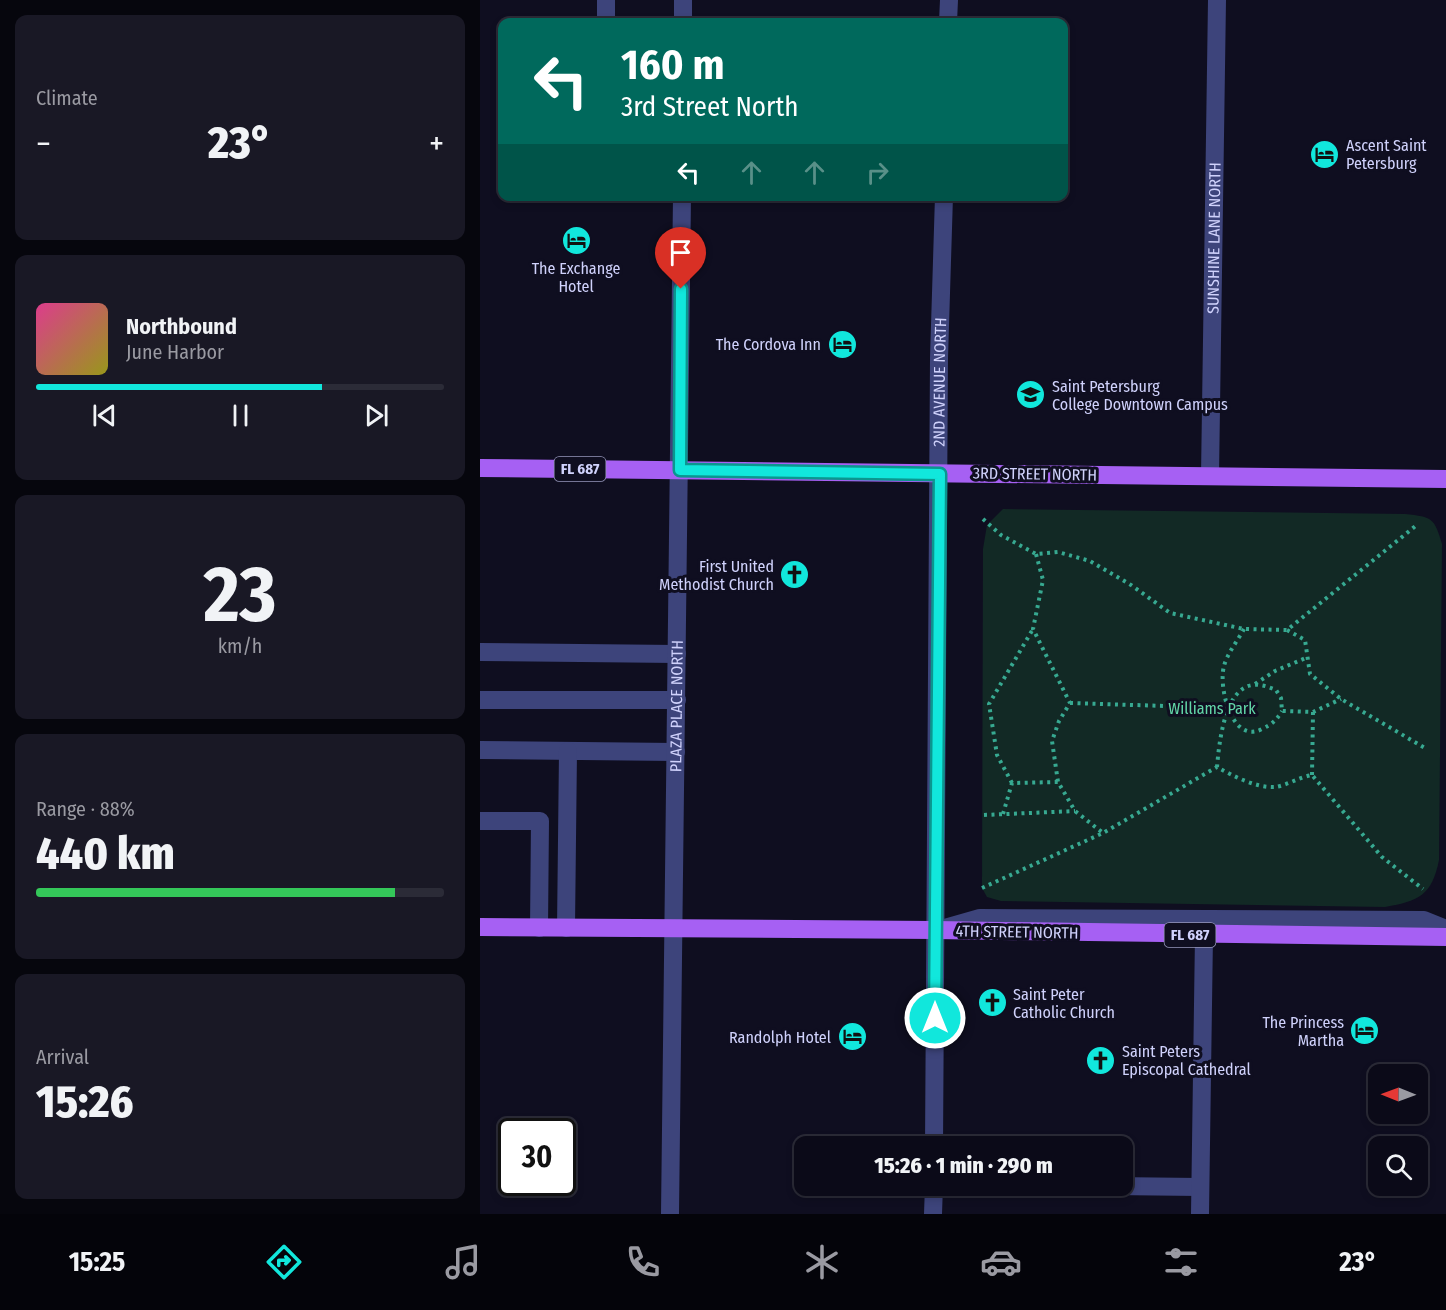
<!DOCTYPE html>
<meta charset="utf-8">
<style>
:root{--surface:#0b0a18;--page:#191825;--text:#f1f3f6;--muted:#9a9aa2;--line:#2b2b37;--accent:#11e7dc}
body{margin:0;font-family:"Fira Sans Condensed",sans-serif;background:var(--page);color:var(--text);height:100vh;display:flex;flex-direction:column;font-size:22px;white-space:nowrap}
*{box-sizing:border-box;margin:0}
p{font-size:20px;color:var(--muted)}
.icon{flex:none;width:33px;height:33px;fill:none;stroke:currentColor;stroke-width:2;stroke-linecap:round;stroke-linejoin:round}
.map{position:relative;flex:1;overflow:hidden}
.panel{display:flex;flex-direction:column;gap:15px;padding:15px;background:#06060d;width:480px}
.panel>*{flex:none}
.hud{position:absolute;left:18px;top:18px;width:570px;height:183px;border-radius:12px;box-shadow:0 3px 9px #0003,0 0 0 2px var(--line);background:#00695c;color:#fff;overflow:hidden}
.needle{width:39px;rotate:271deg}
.fabs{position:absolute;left:888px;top:1064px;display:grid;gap:12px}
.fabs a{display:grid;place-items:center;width:60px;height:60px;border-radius:12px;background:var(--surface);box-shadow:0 3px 9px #0003,0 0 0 2px var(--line);font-size:30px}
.speed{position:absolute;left:18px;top:1118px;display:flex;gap:12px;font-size:30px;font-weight:700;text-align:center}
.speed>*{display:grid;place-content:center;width:78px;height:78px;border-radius:50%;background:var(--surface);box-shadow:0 3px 9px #0003,0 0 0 2px var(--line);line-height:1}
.speed .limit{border:3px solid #111;border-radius:9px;background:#fff;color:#111}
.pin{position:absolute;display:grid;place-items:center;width:51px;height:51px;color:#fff;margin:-62px -26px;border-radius:50% 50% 50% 0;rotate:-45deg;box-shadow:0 0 6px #0007}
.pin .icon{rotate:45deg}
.me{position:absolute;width:66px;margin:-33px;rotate:0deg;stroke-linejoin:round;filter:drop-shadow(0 0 4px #0008)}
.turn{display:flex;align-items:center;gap:21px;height:126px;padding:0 24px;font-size:27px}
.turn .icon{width:78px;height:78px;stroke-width:2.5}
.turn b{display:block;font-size:42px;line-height:51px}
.lanes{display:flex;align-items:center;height:57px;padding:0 24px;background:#0003;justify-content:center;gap:30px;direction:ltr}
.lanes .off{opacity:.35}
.big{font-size:45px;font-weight:800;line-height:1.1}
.panel .tile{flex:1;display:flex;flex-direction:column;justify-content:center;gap:9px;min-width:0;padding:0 21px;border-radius:12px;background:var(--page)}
.panel .dial{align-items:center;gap:0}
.dial b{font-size:78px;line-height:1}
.song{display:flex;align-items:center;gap:18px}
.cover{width:72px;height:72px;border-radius:9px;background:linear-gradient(135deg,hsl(330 70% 55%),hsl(60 70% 35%))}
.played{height:6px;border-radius:3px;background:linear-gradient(90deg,var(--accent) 70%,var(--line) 70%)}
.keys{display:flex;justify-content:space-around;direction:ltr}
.heat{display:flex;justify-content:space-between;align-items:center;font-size:33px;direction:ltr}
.charge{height:9px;border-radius:4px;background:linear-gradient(90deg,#34c759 88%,var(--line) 0)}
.trip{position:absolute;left:314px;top:1136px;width:339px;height:60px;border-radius:12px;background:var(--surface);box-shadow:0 3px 9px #0003,0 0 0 2px var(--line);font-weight:800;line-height:60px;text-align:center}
.menu{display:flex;height:96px;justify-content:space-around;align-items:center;background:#04040a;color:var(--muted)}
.menu .icon{width:42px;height:42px}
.menu .current{color:var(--accent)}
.menu b{font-size:27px;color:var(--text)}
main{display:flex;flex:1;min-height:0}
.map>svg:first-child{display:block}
</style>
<main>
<section class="panel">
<div class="tile"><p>Climate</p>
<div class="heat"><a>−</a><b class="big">23°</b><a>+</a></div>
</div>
<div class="tile">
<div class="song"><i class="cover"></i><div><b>Northbound</b><p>June Harbor</p></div></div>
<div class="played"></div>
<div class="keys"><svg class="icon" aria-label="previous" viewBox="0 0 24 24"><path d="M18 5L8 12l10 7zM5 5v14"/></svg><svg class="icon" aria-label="pause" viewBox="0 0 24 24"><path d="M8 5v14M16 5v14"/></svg><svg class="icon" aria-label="next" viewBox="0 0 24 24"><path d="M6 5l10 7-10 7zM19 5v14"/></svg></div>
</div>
<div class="tile dial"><b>23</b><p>km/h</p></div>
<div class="tile"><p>Range · 88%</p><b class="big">440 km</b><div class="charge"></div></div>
<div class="tile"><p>Arrival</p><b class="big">15:26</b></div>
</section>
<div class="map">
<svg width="966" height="1214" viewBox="0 0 966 1214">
<rect width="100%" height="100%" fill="#0f0e20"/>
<!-- park -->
<path fill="#122925" d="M523 509 925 514C953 517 954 518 962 544L959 860C952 895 939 901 905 907L521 901 507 897 502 888 503 549 507 525Z"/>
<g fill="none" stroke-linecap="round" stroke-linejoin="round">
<!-- path -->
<g stroke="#37a991" stroke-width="4" stroke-dasharray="3 4.5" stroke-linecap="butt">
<polyline points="503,519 521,535 556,554 578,552 610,561 651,585 690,613 764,629 807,630 938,524"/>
<polyline points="556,554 563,580 553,629 590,703 579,721 572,741 578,782 595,811 623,833"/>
<path d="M764 629C758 640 747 654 744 666 738 687 752 745 782 729 792 724 796 721 802 711"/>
<polyline points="807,630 825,640 830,674 861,699 945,748"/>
<polyline points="775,684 795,671 828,657"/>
<polyline points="590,703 749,708"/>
<path d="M737 767C739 745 744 688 773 685 781 684 789 687 796 690L801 698 802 711 833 712 861 699"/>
<polyline points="832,775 833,712"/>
<polyline points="532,783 517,755 509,704 553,629"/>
<polyline points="523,814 532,783 578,782"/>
<polyline points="504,815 595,811"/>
<path d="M502 888 623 833 737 767C753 776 776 788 795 787 805 786 820 777 832 775L902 857 943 889"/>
</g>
<!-- minor -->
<g stroke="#3d447b" stroke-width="18">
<polyline points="126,22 126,0"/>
<polyline points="203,22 203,0"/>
<polyline points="468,22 469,0"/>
<path id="s1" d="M730 476 737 0"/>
<polyline points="0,652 197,654"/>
<polyline points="0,700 197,700"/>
<polyline points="0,750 196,752"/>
<polyline points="0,821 60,821 59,928"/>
<polyline points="86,928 88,751"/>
<polyline points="465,928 500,918 944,920 966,929"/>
<path id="s2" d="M454 1146 459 358 464 196"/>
<polyline points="542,1185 720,1187"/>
<path id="s3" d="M190 1214 202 196"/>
<polyline points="453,1214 454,1185"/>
<polyline points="720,1214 724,935"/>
</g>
<!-- major -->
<g stroke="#a660f3" stroke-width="18">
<polyline points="0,468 966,479"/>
<polyline points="0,927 455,930 966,937"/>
</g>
</g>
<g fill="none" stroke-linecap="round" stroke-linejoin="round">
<defs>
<polyline id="route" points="201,289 200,470 460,474 455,1018"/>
</defs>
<!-- route casing -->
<use href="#route" stroke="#0b968f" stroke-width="15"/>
<!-- route -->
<use href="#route" stroke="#11e7dc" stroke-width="10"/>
</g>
<!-- icons -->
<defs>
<symbol id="hotel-disc" viewBox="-11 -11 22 22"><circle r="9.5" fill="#11e7dc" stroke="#0f0e20"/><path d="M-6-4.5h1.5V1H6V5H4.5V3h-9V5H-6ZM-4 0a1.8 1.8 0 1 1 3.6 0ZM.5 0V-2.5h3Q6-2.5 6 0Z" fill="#111"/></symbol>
<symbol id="university-disc" viewBox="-11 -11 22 22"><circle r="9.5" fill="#11e7dc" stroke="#0f0e20"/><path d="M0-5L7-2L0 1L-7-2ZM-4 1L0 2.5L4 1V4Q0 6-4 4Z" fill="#111"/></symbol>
<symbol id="church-disc" viewBox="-11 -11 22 22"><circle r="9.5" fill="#11e7dc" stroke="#0f0e20"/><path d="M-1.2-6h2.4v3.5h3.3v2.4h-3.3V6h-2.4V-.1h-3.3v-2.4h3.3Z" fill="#111"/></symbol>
</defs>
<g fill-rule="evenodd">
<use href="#hotel-disc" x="828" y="138" width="33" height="33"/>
<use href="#hotel-disc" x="80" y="224" width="33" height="33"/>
<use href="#hotel-disc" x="346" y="328" width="33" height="33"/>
<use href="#university-disc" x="534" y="378" width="33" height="33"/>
<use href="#church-disc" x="298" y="558" width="33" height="33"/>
<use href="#church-disc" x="496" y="986" width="33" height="33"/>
<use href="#hotel-disc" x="868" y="1014" width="33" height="33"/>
<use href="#hotel-disc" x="356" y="1020" width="33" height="33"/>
<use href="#church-disc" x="604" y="1044" width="33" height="33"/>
</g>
<g text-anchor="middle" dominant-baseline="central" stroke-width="6" stroke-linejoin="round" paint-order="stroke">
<!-- shield labels -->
<g fill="#0f0e20" stroke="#9697ba" stroke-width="1.5">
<rect x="74.5" y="457" width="51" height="24" rx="4.5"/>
<rect x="684.5" y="923" width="51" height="24" rx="4.5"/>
</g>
<g font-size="15" font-weight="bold" fill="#d0d2fc">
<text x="100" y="469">FL 687</text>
<text x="710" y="935">FL 687</text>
</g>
<!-- poi labels -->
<g font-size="16" fill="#d0d2fc" stroke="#0f0e20" text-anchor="start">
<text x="866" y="145">Ascent Saint<tspan x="866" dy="18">Petersburg</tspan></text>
<text x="96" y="268" text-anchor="middle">The Exchange<tspan x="96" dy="18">Hotel</tspan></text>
<text x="341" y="344" text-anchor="end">The Cordova Inn</text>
<text x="572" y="386">Saint Petersburg<tspan x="572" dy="18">College Downtown Campus</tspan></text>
<text x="294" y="566" text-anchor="end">First United<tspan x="294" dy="18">Methodist Church</tspan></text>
<text x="533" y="994">Saint Peter<tspan x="533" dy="18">Catholic Church</tspan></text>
<text x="864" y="1022" text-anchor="end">The Princess<tspan x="864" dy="18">Martha</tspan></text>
<text x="351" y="1037" text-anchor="end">Randolph Hotel</text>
<text x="642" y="1051">Saint Peters<tspan x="642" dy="18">Episcopal Cathedral</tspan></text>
</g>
<!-- street labels -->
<g font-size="16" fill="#d0d2fc" stroke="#0f0e20">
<text stroke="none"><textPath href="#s1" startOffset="238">SUNSHINE LANE NORTH</textPath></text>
<text stroke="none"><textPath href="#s2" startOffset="764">2ND AVENUE NORTH</textPath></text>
<text transform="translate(555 474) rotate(1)">3RD STREET NORTH</text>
<text stroke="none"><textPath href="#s3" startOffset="508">PLAZA PLACE NORTH</textPath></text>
<text transform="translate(537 932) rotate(1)">4TH STREET NORTH</text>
</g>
<!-- park labels -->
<g font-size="16" fill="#62d6a8" stroke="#0f0e20">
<text x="732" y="708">Williams Park</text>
</g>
</g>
</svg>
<div class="fabs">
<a><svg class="needle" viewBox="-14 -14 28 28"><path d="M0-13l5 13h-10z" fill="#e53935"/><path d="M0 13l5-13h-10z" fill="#9a9aa2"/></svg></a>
<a><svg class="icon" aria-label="search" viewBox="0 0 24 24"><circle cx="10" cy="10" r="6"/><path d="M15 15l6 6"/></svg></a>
</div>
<div class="speed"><div class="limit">30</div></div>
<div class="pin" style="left:201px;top:289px;background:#d93025"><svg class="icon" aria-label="arrive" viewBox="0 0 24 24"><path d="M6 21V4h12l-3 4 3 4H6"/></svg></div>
<svg class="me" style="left:455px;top:1018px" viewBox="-20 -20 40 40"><circle r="17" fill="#11e7dc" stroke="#fff" stroke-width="3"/><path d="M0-11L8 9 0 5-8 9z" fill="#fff"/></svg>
<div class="trip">15:26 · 1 min · 290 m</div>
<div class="hud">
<div class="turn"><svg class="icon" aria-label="left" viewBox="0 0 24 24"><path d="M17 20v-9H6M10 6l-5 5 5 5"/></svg><div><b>160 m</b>3rd Street North</div></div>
<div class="lanes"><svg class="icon" aria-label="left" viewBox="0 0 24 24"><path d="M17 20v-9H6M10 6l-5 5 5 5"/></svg><svg class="icon off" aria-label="ahead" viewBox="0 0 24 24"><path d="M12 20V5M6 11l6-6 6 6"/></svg><svg class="icon off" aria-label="ahead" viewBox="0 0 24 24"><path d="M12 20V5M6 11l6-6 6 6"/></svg><svg class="icon off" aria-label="right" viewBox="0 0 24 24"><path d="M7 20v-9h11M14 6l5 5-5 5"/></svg></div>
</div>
</div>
</main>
<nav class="menu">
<b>15:25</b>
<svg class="icon current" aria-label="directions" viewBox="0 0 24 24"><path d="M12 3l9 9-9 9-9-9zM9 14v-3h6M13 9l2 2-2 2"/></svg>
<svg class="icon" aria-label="music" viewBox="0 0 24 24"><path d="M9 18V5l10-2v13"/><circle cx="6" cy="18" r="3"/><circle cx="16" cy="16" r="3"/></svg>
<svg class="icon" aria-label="phone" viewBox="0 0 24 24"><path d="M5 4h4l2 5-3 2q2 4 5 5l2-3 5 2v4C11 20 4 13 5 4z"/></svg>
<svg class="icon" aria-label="climate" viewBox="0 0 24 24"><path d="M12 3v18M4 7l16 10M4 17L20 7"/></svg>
<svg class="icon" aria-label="car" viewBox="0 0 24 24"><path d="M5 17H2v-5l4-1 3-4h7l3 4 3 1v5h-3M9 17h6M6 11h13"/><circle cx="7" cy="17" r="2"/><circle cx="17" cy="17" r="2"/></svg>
<svg class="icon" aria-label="filters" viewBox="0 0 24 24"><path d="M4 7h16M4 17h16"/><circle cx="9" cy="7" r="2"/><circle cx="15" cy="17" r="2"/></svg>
<b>23°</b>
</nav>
